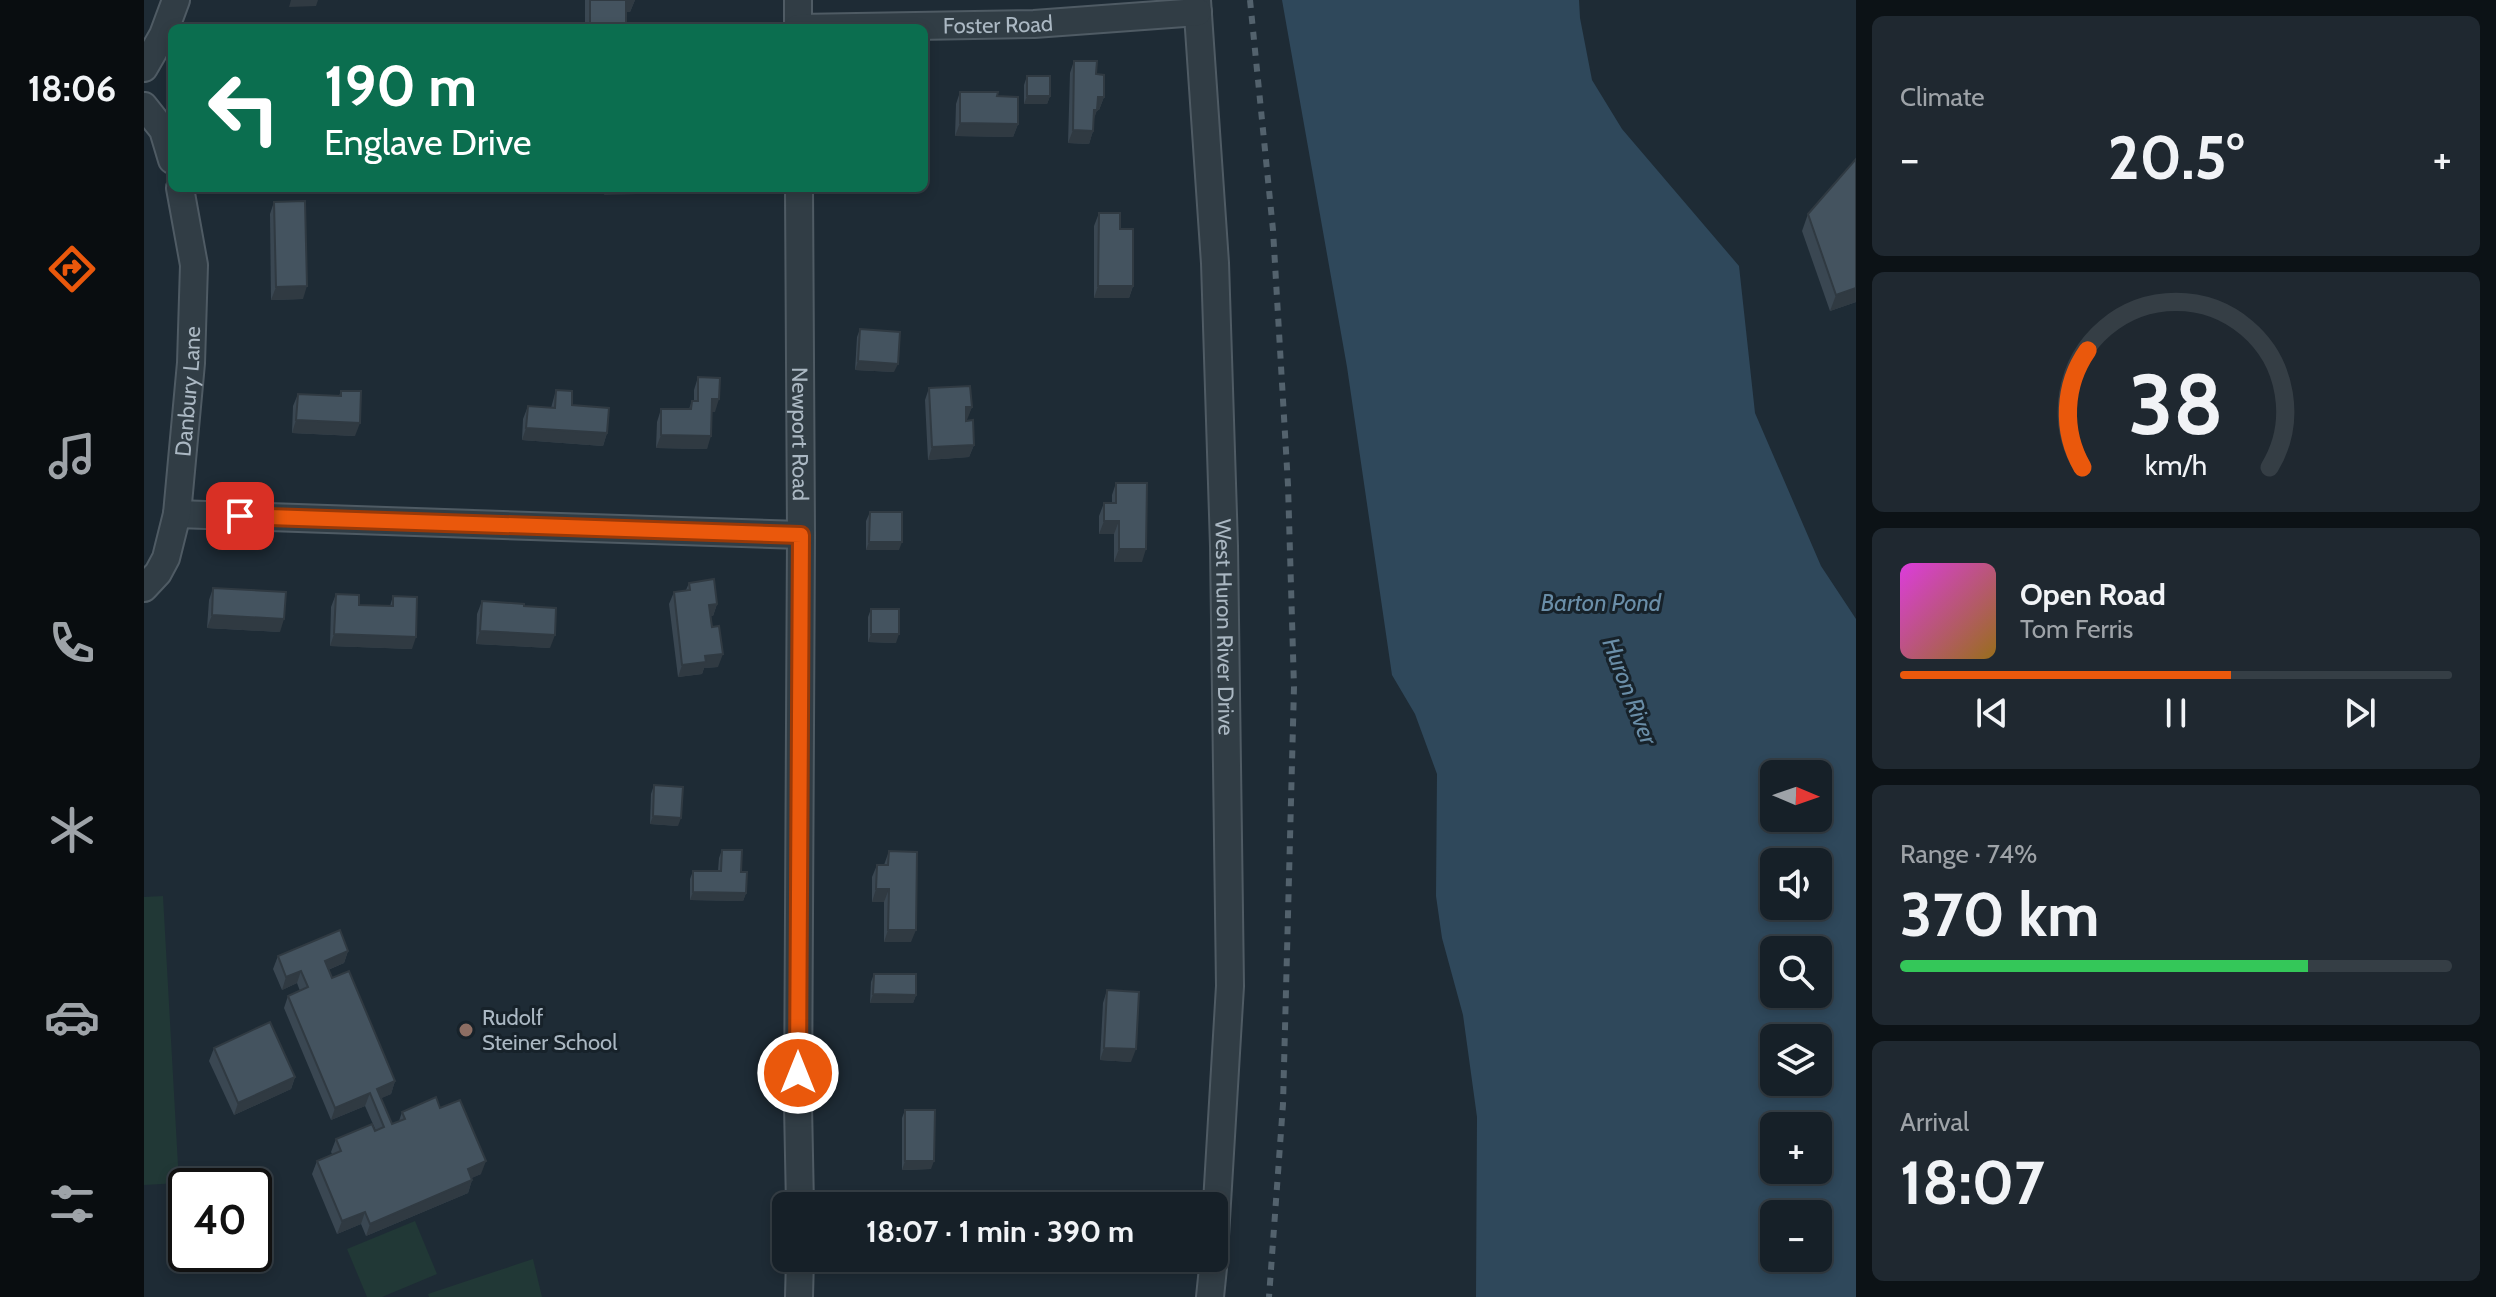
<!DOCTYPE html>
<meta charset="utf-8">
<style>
:root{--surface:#162028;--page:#1f2830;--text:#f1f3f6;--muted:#9ea3a8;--line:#353e45;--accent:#ea580c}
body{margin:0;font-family:Cabin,sans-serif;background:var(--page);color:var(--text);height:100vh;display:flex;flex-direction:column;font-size:30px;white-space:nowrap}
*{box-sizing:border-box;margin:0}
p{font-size:26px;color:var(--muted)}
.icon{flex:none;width:44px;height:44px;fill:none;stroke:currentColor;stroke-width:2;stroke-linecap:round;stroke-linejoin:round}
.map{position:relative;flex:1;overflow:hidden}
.details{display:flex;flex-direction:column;gap:16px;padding:16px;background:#0c1216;width:640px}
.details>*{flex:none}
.guide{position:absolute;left:24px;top:24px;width:760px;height:168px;border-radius:12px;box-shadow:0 4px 12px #0003,0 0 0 2px var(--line);background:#0b6e4f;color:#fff;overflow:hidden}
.needle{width:52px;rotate:92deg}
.fabs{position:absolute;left:1616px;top:760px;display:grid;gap:16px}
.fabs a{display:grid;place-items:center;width:72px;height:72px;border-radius:12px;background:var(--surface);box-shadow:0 4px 12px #0003,0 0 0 2px var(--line);font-size:40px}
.speed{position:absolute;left:24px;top:1168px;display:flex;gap:16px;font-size:40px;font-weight:700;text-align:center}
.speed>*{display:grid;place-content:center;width:104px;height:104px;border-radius:50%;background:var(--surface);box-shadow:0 4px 12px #0003,0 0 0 2px var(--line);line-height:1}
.speed .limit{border:4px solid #111;border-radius:12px;background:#fff;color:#111}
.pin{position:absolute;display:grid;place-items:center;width:68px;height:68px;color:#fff;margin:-34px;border-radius:16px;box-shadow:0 4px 12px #0006}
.me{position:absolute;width:88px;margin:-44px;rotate:0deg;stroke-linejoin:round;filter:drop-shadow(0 0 6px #0008)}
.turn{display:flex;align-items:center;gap:28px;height:168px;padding:0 24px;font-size:36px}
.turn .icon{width:104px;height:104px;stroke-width:2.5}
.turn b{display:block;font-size:56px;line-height:68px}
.big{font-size:60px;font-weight:700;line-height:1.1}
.details .card{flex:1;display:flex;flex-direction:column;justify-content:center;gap:12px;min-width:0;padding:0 28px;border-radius:12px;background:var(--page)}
.details .dial{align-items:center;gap:0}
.dial svg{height:208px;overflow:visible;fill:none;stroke:var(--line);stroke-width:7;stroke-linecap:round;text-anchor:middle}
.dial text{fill:var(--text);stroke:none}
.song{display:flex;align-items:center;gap:24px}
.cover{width:96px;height:96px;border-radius:12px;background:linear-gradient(135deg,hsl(300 70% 55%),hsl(40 70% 35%))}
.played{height:8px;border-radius:4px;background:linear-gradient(90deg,var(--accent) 60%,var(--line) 60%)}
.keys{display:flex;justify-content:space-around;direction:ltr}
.heat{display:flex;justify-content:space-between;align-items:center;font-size:44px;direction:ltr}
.charge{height:12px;border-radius:6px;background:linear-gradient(90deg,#34c759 74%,var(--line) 0)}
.trip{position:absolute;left:628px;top:1192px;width:456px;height:80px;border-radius:12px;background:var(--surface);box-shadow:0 4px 12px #0003,0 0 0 2px var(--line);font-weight:700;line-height:80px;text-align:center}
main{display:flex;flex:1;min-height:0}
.tabs{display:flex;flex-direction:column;width:144px;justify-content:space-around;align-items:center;background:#090d10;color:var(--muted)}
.tabs .icon{width:56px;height:56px}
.tabs .on{color:var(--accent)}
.tabs b{font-size:36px;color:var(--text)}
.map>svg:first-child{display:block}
</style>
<main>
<nav class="tabs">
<b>18:06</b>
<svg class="icon on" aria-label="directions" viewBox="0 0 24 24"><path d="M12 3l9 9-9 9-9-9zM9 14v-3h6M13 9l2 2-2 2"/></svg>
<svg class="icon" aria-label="music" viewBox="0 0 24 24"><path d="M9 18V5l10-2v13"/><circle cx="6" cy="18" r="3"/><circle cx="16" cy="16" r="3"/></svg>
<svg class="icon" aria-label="phone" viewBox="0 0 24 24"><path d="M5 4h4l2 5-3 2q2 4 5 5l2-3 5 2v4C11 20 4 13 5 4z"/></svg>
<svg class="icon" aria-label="climate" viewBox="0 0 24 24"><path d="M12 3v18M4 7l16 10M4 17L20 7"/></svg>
<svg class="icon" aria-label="car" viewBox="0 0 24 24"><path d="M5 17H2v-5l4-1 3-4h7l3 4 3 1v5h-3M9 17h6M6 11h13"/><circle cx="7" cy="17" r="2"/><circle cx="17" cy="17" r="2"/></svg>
<svg class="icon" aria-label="filters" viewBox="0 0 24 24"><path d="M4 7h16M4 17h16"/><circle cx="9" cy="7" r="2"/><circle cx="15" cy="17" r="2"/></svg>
</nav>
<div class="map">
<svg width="1712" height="1297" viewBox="0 0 1712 1297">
<rect width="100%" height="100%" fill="#1e2b35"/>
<!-- green -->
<g fill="#213836">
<polygon points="19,896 35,1183 0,1185 0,897"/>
<polygon points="271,1221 293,1274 238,1297 223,1297 203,1249"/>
<polygon points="389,1259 398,1297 285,1297 284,1294"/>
</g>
<!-- water -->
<path fill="#2f485b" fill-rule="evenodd" d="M1138 0H1435L1436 18 1448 80 1478 129 1595 266 1611 413 1677 566 1712 619V1297H1332L1333 1117 1319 1015 1298 938 1292 896 1293 774 1271 714 1248 675 1203 367ZM1630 774H1674V818H1630ZM1674 862V906H1630V862ZM1674 950V994H1630V950ZM1630 1038H1674V1082H1630ZM1630 1126H1674V1170H1630ZM1674 1214V1258H1630V1214Z"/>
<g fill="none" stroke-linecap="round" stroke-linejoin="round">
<defs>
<g id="minor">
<polyline points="654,0 654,28"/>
<path id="s1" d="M1053 0 1071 263 1080 546 1086 986 1070 1253"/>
<path id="s2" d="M654 28 890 24 1054 12"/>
<polyline points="0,68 19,35 32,0"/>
<polyline points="0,106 19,130 28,160"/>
<path id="s3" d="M655 188 657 535 654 1105 656 1206"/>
<polyline points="33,514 657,535"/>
<path id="s4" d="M0 588 14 573 22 558 33 514 47 363 50 265 36 188"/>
<polyline points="655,1297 656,1258"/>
<polyline points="1066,1297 1070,1258"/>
</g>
</defs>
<!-- minor casing -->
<use href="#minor" stroke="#4f5b64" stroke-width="30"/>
<!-- minor -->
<use href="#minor" stroke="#313d45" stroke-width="26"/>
<!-- rail -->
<polyline stroke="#53626d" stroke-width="6" stroke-dasharray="8 8" stroke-linecap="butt" points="1106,0 1129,230 1144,485 1150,687 1139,1104 1125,1297"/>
</g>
<!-- wall -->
<g fill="#3a4752">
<polygon points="441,0 491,0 486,12 482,12 482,28 441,28"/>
<polygon points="930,61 952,74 960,97 955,110 953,110 949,120 949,131 945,144 924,143 926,73"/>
<polygon points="883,76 906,96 903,104 880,104 880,85"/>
<polygon points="816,92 853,96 874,124 869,137 811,136 812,104"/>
<polygon points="130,202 159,299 127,300 126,214"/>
<polygon points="955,213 976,229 989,286 985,298 950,298 950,226"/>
<polygon points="1664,214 1712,302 1686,311 1658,231"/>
<polygon points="716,329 750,372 711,370 713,337"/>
<polygon points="554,377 571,412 568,412 563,449 512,448 513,422 517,409 545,409 548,401 550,401 550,390"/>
<polygon points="785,388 828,407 822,420 830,445 825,457 784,460 781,400"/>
<polygon points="412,390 428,405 463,433 459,446 378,440 379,419 384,406 407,408"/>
<polygon points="197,391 211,436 148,433 149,406 154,394 195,396"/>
<polygon points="972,483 998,562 970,562 970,534 955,534 955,516 960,503 968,503 968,495"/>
<polygon points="726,512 755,550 722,550 722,521"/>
<polygon points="545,583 573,604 569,616 566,616 574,667 560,668 558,674 534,677 525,604 530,592 542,590"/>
<polygon points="69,588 136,632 63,628 65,600"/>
<polygon points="192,594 215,605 246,606 249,596 268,649 186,646 187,607"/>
<polygon points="338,601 380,606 406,648 332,644 333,614"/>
<polygon points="727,609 752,643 724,642 724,617"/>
<polygon points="510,785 534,826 506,824 507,794"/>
<polygon points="578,850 597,872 602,893 599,901 546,900 546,879 549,871 574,871 575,858"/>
<polygon points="745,851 767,942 740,942 740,902 728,902 728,877 733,865 740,865"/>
<polygon points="204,951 200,963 184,970 188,978 251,1081 247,1094 237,1098 248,1124 255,1121 258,1112 296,1108 337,1174 327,1178 328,1180 324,1193 222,1236 217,1224 193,1234 168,1174 173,1161 188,1154 187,1152 192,1139 232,1131 221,1106 187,1120 140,1008 144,996 156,991 153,983 138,990 129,969 134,956"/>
<polygon points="730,974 772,995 769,1003 726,1003 727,982"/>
<polygon points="963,990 987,1062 956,1060 959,1003"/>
<polygon points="70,1048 151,1077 147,1089 90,1115 65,1061"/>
<polygon points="761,1110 787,1169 758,1170 758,1118"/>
<polygon points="844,1258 874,1258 871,1269 846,1272"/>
</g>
<!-- shaded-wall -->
<g fill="#303a42">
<polygon points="147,0 174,0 172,6 145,7"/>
<polygon points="482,0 491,0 486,12 478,12"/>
<polygon points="883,96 906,96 903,104 880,104"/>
<polygon points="954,97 960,97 955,110 953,110 949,122 945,122"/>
<polygon points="816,123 874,124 869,137 811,136"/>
<polygon points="929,130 949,131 945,144 924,143"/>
<polygon points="462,188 496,188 494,194 460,195"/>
<polygon points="163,286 159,299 127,300 132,287"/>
<polygon points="954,286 989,286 985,298 950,298"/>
<polygon points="1712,288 1712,302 1686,311 1692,295"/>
<polygon points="714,361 754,364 750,372 711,370"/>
<polygon points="568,399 575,399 571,412 563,412"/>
<polygon points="822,407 828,407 823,420 817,420"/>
<polygon points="152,420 216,423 211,436 148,433"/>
<polygon points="382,428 463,433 459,446 378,440"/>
<polygon points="517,435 567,436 563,449 512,448"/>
<polygon points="830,445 825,457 784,460 788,447"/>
<polygon points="960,521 975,521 970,534 955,534"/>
<polygon points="725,542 758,542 755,550 722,550"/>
<polygon points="975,549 1002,549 998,562 970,562"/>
<polygon points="573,604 569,616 560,617 565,605"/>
<polygon points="68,615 140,619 136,632 63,628"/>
<polygon points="336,631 411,635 406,648 332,644"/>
<polygon points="190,634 272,637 268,649 186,646"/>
<polygon points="727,634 755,634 752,643 724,642"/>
<polygon points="579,654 574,667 560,668 558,674 534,677 538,665 561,656"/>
<polygon points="509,816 537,818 534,826 506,824"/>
<polygon points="732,889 745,889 740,902 728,902"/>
<polygon points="549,892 602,893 599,901 546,900"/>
<polygon points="744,930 772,930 767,942 740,942"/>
<polygon points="204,951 200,963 176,973 181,961"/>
<polygon points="157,971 153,983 138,990 142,977"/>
<polygon points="729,994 772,995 769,1003 726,1003"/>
<polygon points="960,1048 992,1049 987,1062 956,1060"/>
<polygon points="151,1077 147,1089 90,1115 94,1103"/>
<polygon points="251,1081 247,1094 229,1102 233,1089"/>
<polygon points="226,1093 221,1106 187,1120 191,1108"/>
<polygon points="342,1161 337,1174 319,1182 324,1169"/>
<polygon points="761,1161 790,1161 787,1169 758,1170"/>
<polygon points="328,1180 324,1193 222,1236 226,1224"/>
<polygon points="221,1212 217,1224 193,1234 198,1221"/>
<polygon points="874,1261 871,1269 846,1272 849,1264"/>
</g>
<!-- building -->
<g fill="#44535f" stroke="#303a42" stroke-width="2">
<rect x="446" y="0" width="36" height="28"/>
<polygon points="930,61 953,61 952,74 960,75 960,97 954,97 953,110 950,110 949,131 929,130"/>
<rect x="883" y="76" width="23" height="20"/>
<polygon points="816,92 854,92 853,96 874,97 874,124 816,123"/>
<polygon points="1712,159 1712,288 1692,295 1664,214"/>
<polygon points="161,201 163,286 132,287 130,202"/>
<polygon points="955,213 976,213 976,229 989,229 989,286 954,286"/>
<polygon points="716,329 756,332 754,364 714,361"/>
<polygon points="554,377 576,378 575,399 568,399 567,436 517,435 517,409 547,409 548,401 554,401"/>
<polygon points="826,386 828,407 822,407 822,421 829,420 830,445 788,447 785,388"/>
<polygon points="412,390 428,391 428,405 465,408 463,433 382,428 384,406 411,408"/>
<polygon points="197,391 217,391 216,423 152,420 154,394 197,396"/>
<polygon points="972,483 1003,483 1002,549 975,549 975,521 960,521 960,503 972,503"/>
<polygon points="726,512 758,512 758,542 725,542"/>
<polygon points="570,579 573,604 565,605 568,627 575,626 579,654 561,656 562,662 538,665 530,592 546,590 545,583"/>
<polygon points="69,588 142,592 140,619 68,615"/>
<polygon points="192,594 215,595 215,605 249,606 249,596 273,597 272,637 190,634"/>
<polygon points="338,601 380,604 380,606 412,608 411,635 336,631"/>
<rect x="727" y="609" width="28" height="25"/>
<polygon points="510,785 539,787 537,818 509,816"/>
<polygon points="578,850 598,850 597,872 603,872 602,893 549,892 549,871 577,871"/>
<polygon points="745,851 773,852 772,930 744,930 745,889 732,889 733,865 744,865"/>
<polygon points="196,930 204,951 181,961 188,978 205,971 251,1081 233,1089 248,1124 261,1119 258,1112 292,1097 296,1108 316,1100 342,1161 324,1169 328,1180 226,1224 221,1212 198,1221 173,1161 197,1151 192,1139 228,1124 231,1131 240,1127 226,1093 191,1108 144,996 164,987 157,971 142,977 134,956"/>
<polygon points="730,974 772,974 772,995 729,994"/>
<polygon points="963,990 995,992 992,1049 960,1048"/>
<polygon points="126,1022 151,1077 94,1103 70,1048"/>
<polygon points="761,1110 791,1110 790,1161 761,1161"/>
<polygon points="848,1258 874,1258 874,1261 849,1264"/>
</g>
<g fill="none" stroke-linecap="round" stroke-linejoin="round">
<defs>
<polyline id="route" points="96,516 657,535 654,1073"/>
</defs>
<!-- route casing -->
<use href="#route" stroke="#983908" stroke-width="20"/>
<!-- route -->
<use href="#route" stroke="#ea580c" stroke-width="14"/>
</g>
<!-- markers -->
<circle fill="#8d6e63" stroke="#17222a" stroke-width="3" cx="322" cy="1030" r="8"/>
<g text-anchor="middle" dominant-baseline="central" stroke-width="6" stroke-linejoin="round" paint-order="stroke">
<!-- street labels -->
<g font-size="22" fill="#abb8c3" stroke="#17222a">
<text stroke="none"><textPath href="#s2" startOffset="200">Foster Road</textPath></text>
<text stroke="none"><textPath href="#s4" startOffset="206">Danbury Lane</textPath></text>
<text stroke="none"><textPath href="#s3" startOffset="246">Newport Road</textPath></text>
<text stroke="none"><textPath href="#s1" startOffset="628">West Huron River Drive</textPath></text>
</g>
<!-- poi labels -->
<g font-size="22" fill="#abb8c3" stroke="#17222a" text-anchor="start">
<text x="338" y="1017">Rudolf<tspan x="338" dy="25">Steiner School</tspan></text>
</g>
<!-- water labels -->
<g font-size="24" font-style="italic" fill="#6a8ea8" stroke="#17222a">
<text x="1457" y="602">Barton Pond</text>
<text transform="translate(1486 691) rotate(69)">Huron River</text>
</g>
</g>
</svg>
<div class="fabs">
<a><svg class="needle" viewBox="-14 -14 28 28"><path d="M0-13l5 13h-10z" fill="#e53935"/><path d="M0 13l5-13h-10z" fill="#9ea3a8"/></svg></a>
<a><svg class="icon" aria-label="sound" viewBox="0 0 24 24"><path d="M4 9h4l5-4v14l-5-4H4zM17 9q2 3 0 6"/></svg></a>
<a><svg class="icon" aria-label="search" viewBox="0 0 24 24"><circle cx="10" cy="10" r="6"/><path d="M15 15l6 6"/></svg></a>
<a><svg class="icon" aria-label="layers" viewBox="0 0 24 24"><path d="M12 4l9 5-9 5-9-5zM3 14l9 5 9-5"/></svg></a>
<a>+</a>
<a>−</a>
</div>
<div class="speed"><div class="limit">40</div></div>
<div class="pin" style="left:96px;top:516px;background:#d93025"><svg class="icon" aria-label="arrive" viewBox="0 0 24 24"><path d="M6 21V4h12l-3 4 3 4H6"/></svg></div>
<svg class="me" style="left:654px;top:1073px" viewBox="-20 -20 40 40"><circle r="17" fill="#ea580c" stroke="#fff" stroke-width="3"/><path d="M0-11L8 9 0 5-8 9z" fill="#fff"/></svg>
<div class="trip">18:07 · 1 min · 390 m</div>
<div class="guide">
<div class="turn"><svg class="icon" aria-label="left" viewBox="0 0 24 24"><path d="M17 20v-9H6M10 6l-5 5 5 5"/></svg><div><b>190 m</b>Englave Drive</div></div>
</div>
</div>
<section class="details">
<div class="card"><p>Climate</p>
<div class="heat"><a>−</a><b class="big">20.5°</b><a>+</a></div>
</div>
<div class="card dial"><svg viewBox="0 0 100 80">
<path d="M14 69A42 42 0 1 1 86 69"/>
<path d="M14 69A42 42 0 0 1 16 24" stroke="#ea580c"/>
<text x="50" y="56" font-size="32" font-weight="700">38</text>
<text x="50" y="72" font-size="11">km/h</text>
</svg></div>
<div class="card">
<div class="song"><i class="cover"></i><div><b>Open Road</b><p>Tom Ferris</p></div></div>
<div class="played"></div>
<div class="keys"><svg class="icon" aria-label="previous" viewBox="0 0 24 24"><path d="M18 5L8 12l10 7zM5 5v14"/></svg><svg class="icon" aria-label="pause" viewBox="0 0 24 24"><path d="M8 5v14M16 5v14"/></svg><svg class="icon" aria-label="next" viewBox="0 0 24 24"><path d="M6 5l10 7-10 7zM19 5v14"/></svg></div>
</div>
<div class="card"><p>Range · 74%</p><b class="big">370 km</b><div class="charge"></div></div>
<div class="card"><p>Arrival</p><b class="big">18:07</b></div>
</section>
</main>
